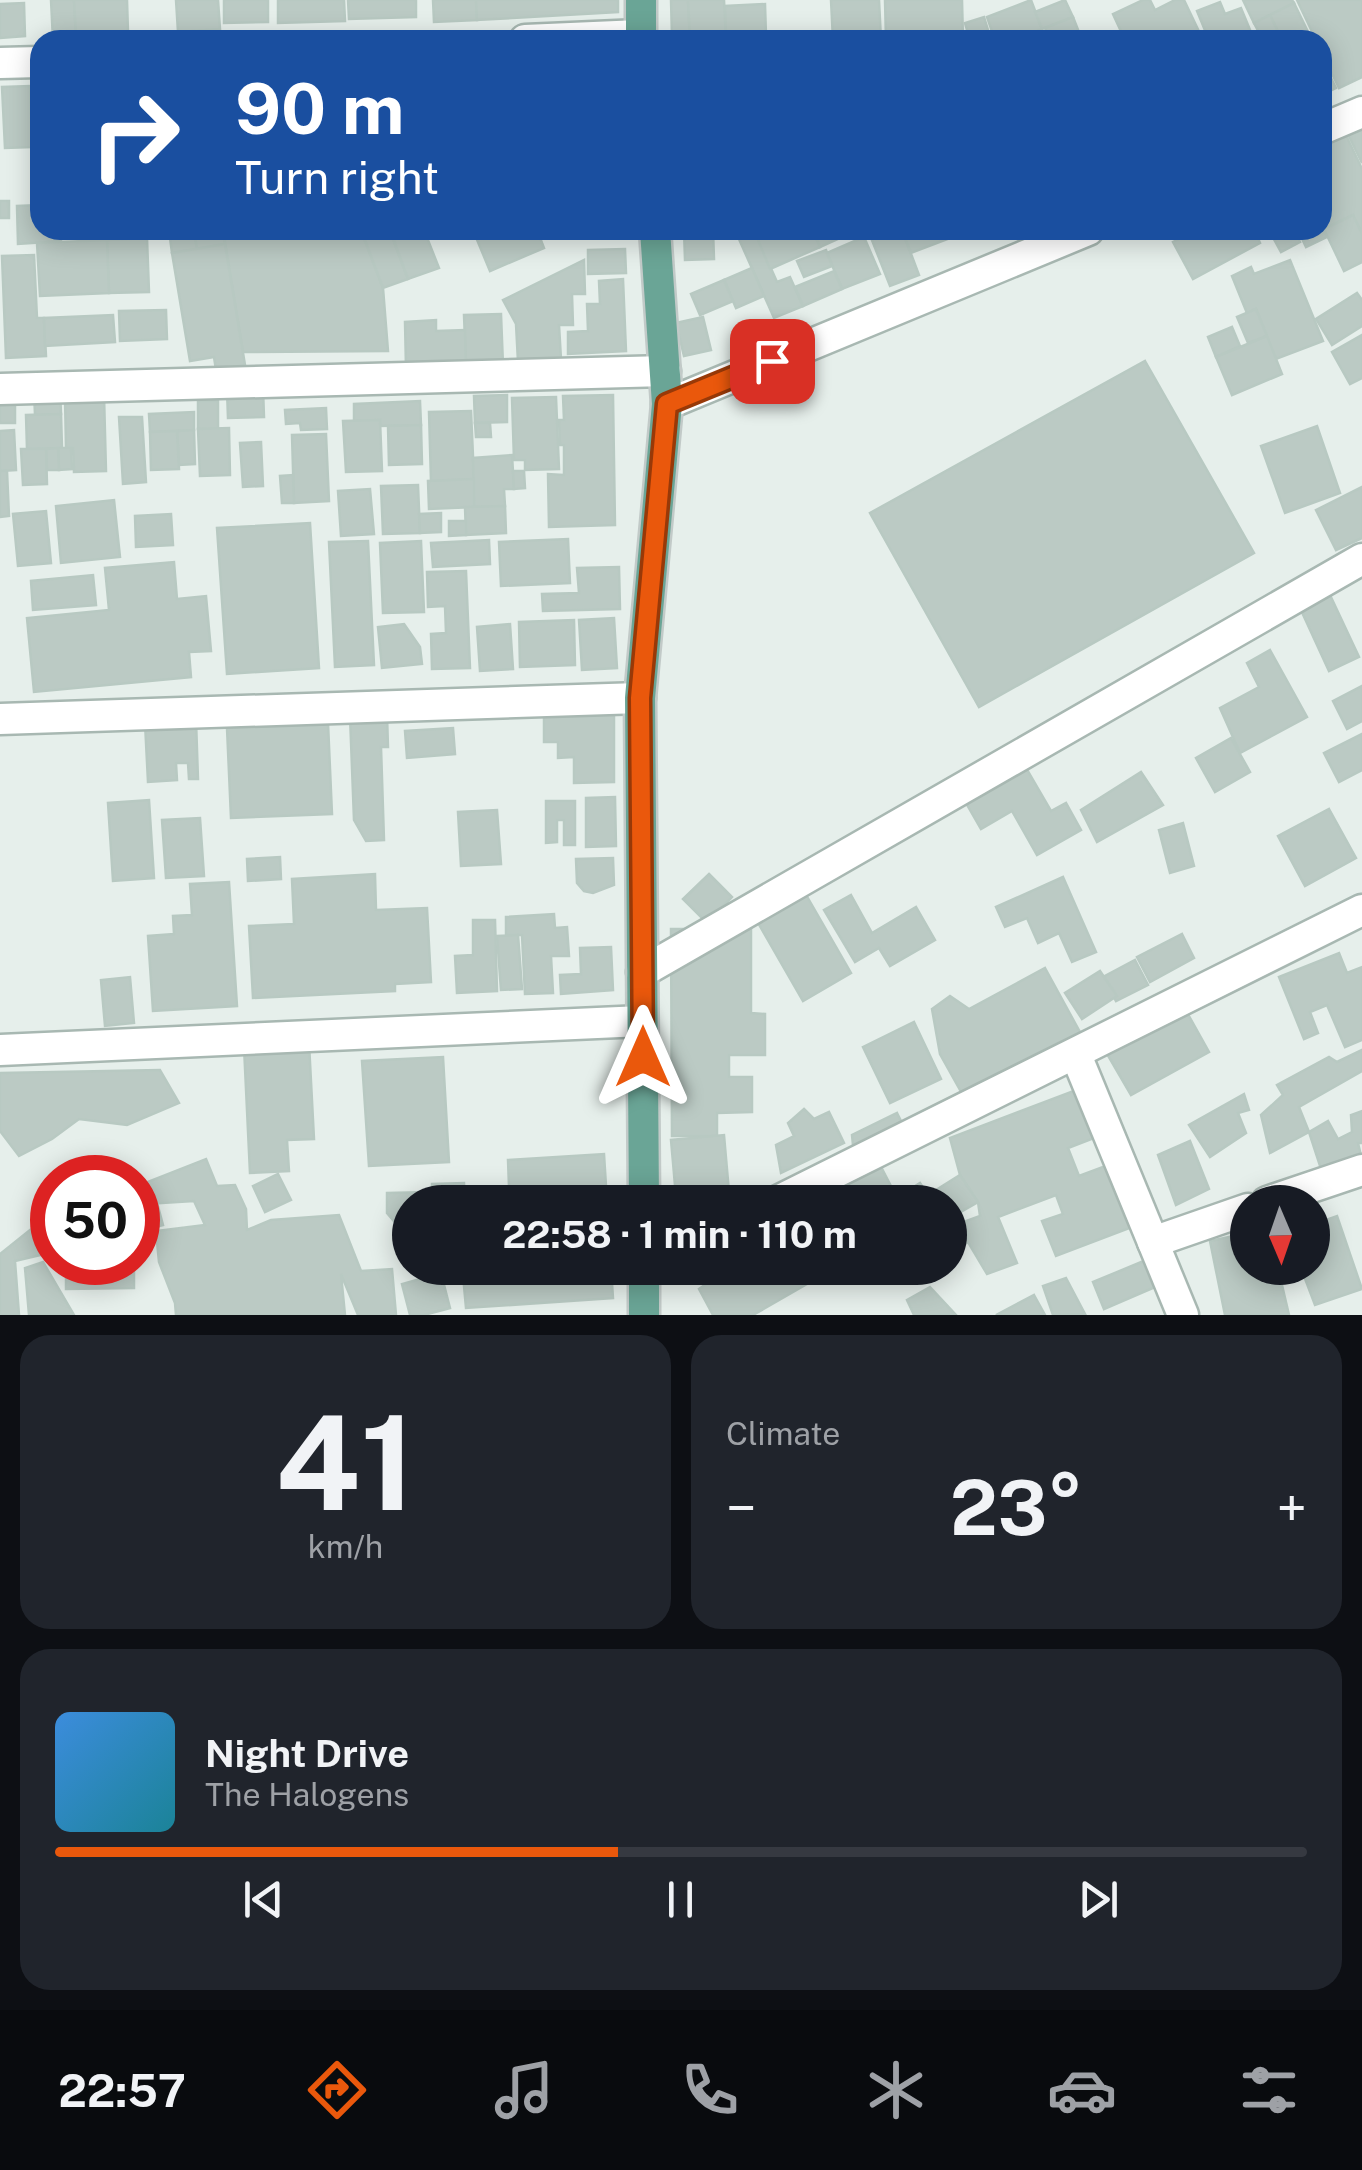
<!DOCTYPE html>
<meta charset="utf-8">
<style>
:root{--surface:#171b24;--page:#20242c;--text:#f1f3f6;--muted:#9ea1a6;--line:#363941;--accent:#ea580c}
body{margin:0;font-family:"Public Sans",sans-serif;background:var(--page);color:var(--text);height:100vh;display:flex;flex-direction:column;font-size:38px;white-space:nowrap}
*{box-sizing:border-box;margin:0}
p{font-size:32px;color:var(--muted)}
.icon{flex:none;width:55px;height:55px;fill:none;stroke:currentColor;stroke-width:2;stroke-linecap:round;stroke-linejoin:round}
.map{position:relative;height:1315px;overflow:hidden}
.side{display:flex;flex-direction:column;gap:20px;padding:20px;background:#0d0f14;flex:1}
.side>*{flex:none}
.hud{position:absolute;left:30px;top:30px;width:1302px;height:210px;border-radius:30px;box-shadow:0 5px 25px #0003;background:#1a4fa0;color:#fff;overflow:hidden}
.needle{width:65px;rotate:178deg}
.tools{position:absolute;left:1230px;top:1185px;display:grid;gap:20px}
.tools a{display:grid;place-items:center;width:100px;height:100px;border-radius:50%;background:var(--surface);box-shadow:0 5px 25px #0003;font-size:50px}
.speed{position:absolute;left:30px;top:1155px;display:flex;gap:20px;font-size:50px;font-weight:700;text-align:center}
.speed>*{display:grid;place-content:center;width:130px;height:130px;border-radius:50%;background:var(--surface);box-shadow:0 5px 25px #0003;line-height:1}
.speed .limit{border:15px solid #d22;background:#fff;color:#111}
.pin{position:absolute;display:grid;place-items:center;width:85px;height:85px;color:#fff;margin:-42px;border-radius:20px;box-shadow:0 5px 15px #0006}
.me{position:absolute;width:110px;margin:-55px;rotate:0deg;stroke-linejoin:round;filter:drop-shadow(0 0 8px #0008)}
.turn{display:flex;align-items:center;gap:35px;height:210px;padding:0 40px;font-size:45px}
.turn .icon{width:130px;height:130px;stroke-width:2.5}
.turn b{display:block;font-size:70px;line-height:85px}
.big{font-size:75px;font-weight:700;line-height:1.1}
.side .card{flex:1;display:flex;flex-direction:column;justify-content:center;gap:15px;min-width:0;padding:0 35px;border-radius:30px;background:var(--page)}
.side .dial{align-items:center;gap:0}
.dial b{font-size:130px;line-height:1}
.song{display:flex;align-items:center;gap:30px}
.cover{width:120px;height:120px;border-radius:15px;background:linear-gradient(135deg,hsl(210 70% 55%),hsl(190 70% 35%))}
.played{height:10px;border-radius:5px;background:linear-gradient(90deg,var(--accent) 45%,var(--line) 45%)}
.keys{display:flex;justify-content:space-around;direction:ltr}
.heat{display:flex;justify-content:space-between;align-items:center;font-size:55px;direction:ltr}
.side .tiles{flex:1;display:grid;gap:20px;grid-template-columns:1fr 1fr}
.card:last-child{grid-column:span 2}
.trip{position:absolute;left:392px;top:1185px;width:575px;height:100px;border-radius:50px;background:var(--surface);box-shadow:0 5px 25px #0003;font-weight:700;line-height:100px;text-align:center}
.menu{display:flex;height:160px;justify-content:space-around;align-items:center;background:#090b0e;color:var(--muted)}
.menu .icon{width:70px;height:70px}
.menu .on{color:var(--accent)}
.menu b{font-size:45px;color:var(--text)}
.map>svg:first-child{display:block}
</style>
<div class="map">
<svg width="1362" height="1315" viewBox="0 0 1362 1315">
<rect width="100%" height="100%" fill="#e6efeb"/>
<!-- building -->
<g fill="#bbcac4" stroke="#b8c9c2" stroke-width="2.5">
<polygon points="51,0 74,0 76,40 53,40"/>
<polygon points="74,0 127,0 128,32 76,34"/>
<polygon points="176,0 218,0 220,29 178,32"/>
<polygon points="224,0 268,0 268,22 224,23"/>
<polygon points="278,0 344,0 345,21 278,23"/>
<polygon points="348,0 416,0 416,17 349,19"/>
<polygon points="433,0 476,0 477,20 434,22"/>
<polygon points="476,0 618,0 618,12 477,20"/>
<polygon points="671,0 688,0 690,36 672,37"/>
<polygon points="688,0 724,0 726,40 690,40"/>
<polygon points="831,0 879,0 881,40 833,40"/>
<polygon points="885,0 962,0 963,40 886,40"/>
<polygon points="1031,0 1042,29 1015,40 995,40 987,17"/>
<polygon points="1065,0 1073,17 1042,29 1035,12"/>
<polygon points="1143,0 1150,0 1155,10 1175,0 1184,0 1203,40 1125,40 1113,14"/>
<polygon points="1243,0 1292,0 1294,3 1254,23"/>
<polygon points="1297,0 1362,0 1362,77 1339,88 1322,53 1322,40 1316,40"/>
<polygon points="1220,2 1225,14 1241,8 1253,37 1246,40 1209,40 1197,11"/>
<polygon points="24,3 25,36 0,38 0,4"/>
<polygon points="1294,3 1308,32 1291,40 1282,40 1270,15"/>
<polygon points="765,4 766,35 726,36 725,6"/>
<polygon points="1270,15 1282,40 1263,40 1254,23"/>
<polygon points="984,17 991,40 970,40 965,23"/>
<polygon points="1073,17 1082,40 1050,40 1045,28"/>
<polygon points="1322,60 1336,88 1322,95"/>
<polygon points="30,86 32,147 5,148 2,87"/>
<polygon points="1362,120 1362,163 1345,128"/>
<polygon points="1344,131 1362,169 1362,234 1353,215 1324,229 1322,225 1322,141"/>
<rect x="0" y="201" width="9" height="17"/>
<polygon points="40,205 40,230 60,230 61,241 18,244 17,206"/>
<polygon points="1353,215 1362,234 1362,262 1344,271 1324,229"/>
<polygon points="1322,228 1327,237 1306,247 1298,230 1322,230"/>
<polygon points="169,230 194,230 197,249 172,253"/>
<polygon points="194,230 223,230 225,244 197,249"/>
<polygon points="223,230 361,230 383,288 388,351 243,352"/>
<polygon points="376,230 390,230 408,279 383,288 363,235"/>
<polygon points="390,230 424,230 439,268 408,279"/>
<polygon points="473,230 537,230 544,248 490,271"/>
<polygon points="684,230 713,230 714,259 685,260"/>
<polygon points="735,230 754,230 777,282 790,277 803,306 774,318"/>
<polygon points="754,230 813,230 820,247 770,269"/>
<polygon points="813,230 847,230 849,234 820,247"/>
<polygon points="868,230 902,230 919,275 890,286"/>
<polygon points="902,230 971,230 911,253"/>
<polygon points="1196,230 1254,230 1260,243 1193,279 1173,242"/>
<polygon points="1269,230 1294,230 1300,242 1281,252"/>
<polygon points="864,237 880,274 842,289 827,253"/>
<polygon points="147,238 149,292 109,293 107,240"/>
<polygon points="107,240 109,293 40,296 37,243"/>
<polygon points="225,244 245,365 216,370 214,357 190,361 172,253"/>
<polygon points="625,249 626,273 588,274 588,250"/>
<polygon points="826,250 832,266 804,277 797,261"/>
<polygon points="34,255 37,318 44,318 46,356 6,358 2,256"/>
<polygon points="584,260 585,294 572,294 573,325 559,325 561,359 518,362 516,324 503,300"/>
<polygon points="1290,260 1323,341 1276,359 1256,309 1247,313 1232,276 1251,267 1254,274"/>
<polygon points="752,268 764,296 736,308 724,280"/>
<polygon points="834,271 842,289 803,306 795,287"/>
<polygon points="623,279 626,351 568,354 568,332 588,331 587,304 600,304 599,281"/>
<polygon points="724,280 733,301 700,315 691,294"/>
<polygon points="1357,293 1362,300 1362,326 1332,345 1316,319"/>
<polygon points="1256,309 1267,336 1248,343 1237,317"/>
<polygon points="166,310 167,339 120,341 119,311"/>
<polygon points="501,314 503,365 466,366 464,315"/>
<polygon points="113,315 115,342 45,346 44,318"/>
<polygon points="703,317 711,350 684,356 676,323"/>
<polygon points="436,320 436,331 465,330 466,366 406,368 405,322"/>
<polygon points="1232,327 1240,346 1216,357 1208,337"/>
<polygon points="1362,335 1362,378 1350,384 1332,352"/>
<polygon points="1267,336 1282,374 1232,395 1216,357"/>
<polygon points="1145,361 1254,553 979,707 870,513"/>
<polygon points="60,389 61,414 35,415 34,390"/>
<polygon points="263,389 264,417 228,418 227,390"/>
<polygon points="104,395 106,471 74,472 73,448 66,448 65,397"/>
<polygon points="507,395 507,422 475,423 474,396"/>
<polygon points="613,395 615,525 549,527 548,474 564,475 564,445 560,445 559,420 564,420 563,396"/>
<polygon points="556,397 559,469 525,470 525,460 514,460 512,398"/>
<rect x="0" y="399" width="15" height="24"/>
<rect x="198" y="401" width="20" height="28"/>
<polygon points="420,401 421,425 380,426 380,420 354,421 354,404"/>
<polygon points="326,408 327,429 301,430 300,423 286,424 285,410"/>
<polygon points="471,411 474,479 431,481 429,412"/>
<polygon points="194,412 194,430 150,432 149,414"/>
<polygon points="61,414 62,448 27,449 26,415"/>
<polygon points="119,417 142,417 146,482 123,484"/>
<polygon points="380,420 382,471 346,472 343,421"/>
<polygon points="475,423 490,423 491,437 476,437"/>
<polygon points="421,425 422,464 389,465 388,426"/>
<polygon points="1317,426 1340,493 1285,513 1261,446"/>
<polygon points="229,428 230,475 200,476 198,429"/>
<polygon points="14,430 16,470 0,471 0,431"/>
<polygon points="194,430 195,464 179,465 177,431"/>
<polygon points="177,431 179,469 151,470 150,432"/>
<polygon points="326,434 329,501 294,503 292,435"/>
<polygon points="261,442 263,486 243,487 240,443"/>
<polygon points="58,448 71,448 72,469 59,470"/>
<polygon points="58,448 59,470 47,470 46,449"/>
<polygon points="21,449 46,449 47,484 23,485"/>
<polygon points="512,455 514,489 504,489 505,506 474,507 473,458"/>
<polygon points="0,471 7,471 9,516 0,517"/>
<polygon points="513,471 524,471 525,488 514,489"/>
<polygon points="293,475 294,503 282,503 280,476"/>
<polygon points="474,479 474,507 429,509 428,481"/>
<polygon points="418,485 420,533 383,534 381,486"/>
<polygon points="1362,487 1362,538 1336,550 1316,510"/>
<polygon points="370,489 374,534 341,536 338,491"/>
<polygon points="114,500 120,557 61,563 56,506"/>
<polygon points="505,506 506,533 466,535 465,507"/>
<polygon points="46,511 51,563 18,566 13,514"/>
<polygon points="441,513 441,532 420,533 419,514"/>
<polygon points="171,514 173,545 136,547 135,516"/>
<polygon points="449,521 466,521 466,535 449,536"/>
<polygon points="310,523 319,668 227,674 217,528"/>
<polygon points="568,539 570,583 501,586 499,542"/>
<polygon points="489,540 490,564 433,567 431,543"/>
<polygon points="368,541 374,665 335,667 329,542"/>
<polygon points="421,541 424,612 383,613 380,543"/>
<polygon points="174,562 177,599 206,596 211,651 189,652 191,677 34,692 27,618 109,610 105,568"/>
<polygon points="619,567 620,609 543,611 542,594 579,593 577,568"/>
<polygon points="466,571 470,668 432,669 431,634 446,633 445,606 428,607 427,572"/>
<polygon points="93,575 96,605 33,610 31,581"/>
<polygon points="1330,595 1359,657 1329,671 1300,608"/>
<polygon points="614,618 617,668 582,670 579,620"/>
<polygon points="574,620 575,665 520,667 519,622"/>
<polygon points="404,624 420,647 422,664 382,668 378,627"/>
<polygon points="510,624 513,669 480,671 477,627"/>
<polygon points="1270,650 1307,717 1240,753 1220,708 1259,687 1247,663"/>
<polygon points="1362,686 1362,721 1347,729 1333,701"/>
<polygon points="544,713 614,713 614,782 574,783 574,757 558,758 558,742 544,742"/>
<polygon points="387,715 388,747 381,747 384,840 366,841 354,820 350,716"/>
<polygon points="196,720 198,779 189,779 188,763 176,763 177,780 148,782 145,723"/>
<polygon points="328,723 332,814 231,818 227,728"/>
<polygon points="453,728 455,754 407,758 405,731"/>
<polygon points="1362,734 1362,770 1339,782 1324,753"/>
<polygon points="1231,738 1250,772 1215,792 1196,758"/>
<polygon points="1022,761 1051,811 1066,803 1081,830 1037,855 1012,811 981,829 962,796"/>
<polygon points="1141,772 1163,805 1097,842 1081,810"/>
<polygon points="615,797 616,846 586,847 586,798"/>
<polygon points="149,800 154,878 113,881 108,803"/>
<polygon points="546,801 575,801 575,845 564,845 564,820 557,820 557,842 546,843"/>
<polygon points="1329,809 1356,858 1305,886 1278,836"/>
<polygon points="497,810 501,864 461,866 458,812"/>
<polygon points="200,818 204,876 166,878 162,820"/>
<polygon points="1183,823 1194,866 1170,873 1159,830"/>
<polygon points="280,857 281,879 248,881 247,859"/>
<polygon points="613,858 614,885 593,893 584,891 577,883 576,859"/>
<polygon points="375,874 376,910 427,908 431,982 395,984 395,991 253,998 249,926 294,924 292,879"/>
<polygon points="709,874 732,897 707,923 683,899"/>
<polygon points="1063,877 1096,952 1072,962 1059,933 1038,943 1027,918 1005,927 996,907"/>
<polygon points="229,882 237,1006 153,1011 148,936 174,934 173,916 192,915 190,884"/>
<polygon points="805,893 851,973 803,1001 757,921"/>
<polygon points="851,895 872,933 916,907 935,940 890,966 879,948 855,962 824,910"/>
<polygon points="554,914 555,928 567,927 569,956 551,956 553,993 525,994 522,935 506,935 506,917"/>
<polygon points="473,920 495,920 497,991 457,993 455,956 473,955"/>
<polygon points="671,929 751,929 751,1013 765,1014 765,1055 729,1055 729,1077 752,1077 752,1112 717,1113 717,1136 672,1136"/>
<polygon points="1182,934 1194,958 1150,982 1137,957"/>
<polygon points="518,935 522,989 501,990 497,936"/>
<polygon points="611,947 613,990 561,994 560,975 581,974 580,948"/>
<polygon points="1339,953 1347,973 1362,967 1362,1040 1345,1047 1327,1005 1310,1012 1318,1033 1304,1039 1279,977"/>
<polygon points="1135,960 1148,985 1116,1001 1103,977"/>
<polygon points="1045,968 1081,1034 964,1097 940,1054 932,1009 950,996 969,1009"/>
<polygon points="1100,971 1117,996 1082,1019 1065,993"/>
<polygon points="130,977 134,1023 105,1026 101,980"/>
<polygon points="1180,1000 1209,1052 1131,1095 1103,1047"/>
<polygon points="914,1022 941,1079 890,1103 863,1047"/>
<polygon points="309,1043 314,1139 287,1140 289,1171 250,1173 244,1047"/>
<polygon points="1362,1050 1362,1071 1299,1107 1309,1132 1270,1153 1261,1115 1283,1095 1277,1085 1329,1057 1337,1062"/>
<polygon points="443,1057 449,1162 369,1166 362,1061"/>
<polygon points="160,1070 179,1103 127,1125 79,1119 52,1139 19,1156 0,1131 0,1073"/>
<polygon points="1076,1090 1094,1138 1068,1148 1079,1176 1108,1165 1132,1227 1056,1256 1042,1221 1063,1214 1056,1195 998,1217 1017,1263 987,1274 968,1242 966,1221 980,1216 978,1202 960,1175 950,1138"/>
<polygon points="1244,1094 1249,1110 1238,1113 1246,1133 1210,1157 1189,1125"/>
<polygon points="804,1109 814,1119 829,1112 844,1143 781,1173 776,1145 794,1136 788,1123"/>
<polygon points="1362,1111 1362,1143 1358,1143 1362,1160 1322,1172 1309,1132 1328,1121 1338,1139 1352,1132 1351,1115"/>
<polygon points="897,1113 905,1129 854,1155 852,1135"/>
<polygon points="724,1135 729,1192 676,1197 671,1140"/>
<polygon points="1190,1141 1209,1189 1176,1205 1158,1155"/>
<polygon points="604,1154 607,1202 491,1202 490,1189 509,1187 508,1160"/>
<polygon points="206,1159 217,1186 235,1185 246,1209 247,1230 271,1220 339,1215 361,1271 392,1269 396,1315 358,1315 341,1274 345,1315 176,1315 175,1303 159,1262 156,1231 205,1225 194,1201 147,1204 145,1183"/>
<polygon points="878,1161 894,1192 875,1202 848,1202 838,1182"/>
<polygon points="278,1174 291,1200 265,1212 253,1186"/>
<polygon points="960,1175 978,1202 952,1217 968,1242 950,1253 950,1202 890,1202 920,1183 928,1195"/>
<polygon points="838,1182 846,1202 808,1202"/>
<polygon points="464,1183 465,1202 410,1202 410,1240 387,1213 387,1193 432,1192 432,1184"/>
<polygon points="155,1195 163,1225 139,1231 138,1200"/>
<polygon points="1337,1216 1362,1289 1315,1305 1301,1268 1312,1268 1312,1225"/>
<polygon points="30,1230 40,1255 15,1261 19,1315 0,1315 0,1254"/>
<polygon points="1248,1233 1248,1268 1278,1268 1289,1315 1225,1315 1210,1241"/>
<polygon points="1151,1258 1162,1284 1104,1309 1093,1282"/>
<polygon points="43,1262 74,1315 29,1315 25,1268"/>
<polygon points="66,1262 134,1262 134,1288 66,1289"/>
<polygon points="495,1268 611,1268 613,1298 466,1308 463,1275 495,1273"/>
<polygon points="730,1268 808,1268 805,1269 814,1280 753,1315 713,1315 699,1289"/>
<polygon points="441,1273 450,1308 424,1315 410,1315 402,1284"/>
<polygon points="1066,1278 1085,1314 1053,1315 1043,1286"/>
<polygon points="930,1287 956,1315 914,1315 907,1300"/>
<polygon points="1034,1295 1045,1315 996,1315"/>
</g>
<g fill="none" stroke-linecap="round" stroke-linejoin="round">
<defs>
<g id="minor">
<polyline points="525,40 640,35"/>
<polyline points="0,63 40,62"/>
<polyline points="1322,129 1362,112"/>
<polyline points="0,389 665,371"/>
<polyline points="667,404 1088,230"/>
<polyline points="0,719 640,698"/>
<polyline points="642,972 1362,559"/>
<polyline points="0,1050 642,1021"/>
<polyline points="1076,1055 1183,1315"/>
<polyline points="776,1202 1362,910"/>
<polyline points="1267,1202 1362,1170"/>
<polyline points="1153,1242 1248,1209"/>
</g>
<g id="major">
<polyline points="641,40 641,0"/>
<polyline points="644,1202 640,698 667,404 655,230"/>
<polyline points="644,1268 644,1315"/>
</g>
</defs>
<!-- minor casing -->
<use href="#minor" stroke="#a8b8b2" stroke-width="35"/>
<!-- major casing -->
<use href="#major" stroke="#c2cac8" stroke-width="35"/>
<!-- minor -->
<use href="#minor" stroke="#fff" stroke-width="30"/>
<!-- major -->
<use href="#major" stroke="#6aa596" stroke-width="30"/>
</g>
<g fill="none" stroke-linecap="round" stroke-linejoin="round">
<defs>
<polyline id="route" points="643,1057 640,698 667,404 772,361"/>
</defs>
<!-- route casing -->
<use href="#route" stroke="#983908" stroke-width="25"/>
<!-- route -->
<use href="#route" stroke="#ea580c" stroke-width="18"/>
</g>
</svg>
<div class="tools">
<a><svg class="needle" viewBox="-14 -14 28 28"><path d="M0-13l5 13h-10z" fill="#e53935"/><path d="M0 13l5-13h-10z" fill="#9ea1a6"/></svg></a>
</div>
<div class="speed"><div class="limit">50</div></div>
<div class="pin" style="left:772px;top:361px;background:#d93025"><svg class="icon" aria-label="arrive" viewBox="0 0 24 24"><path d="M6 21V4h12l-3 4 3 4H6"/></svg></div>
<svg class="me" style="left:643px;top:1057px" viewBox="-20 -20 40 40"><path d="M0-17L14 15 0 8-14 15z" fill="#ea580c" stroke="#fff" stroke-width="4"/></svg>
<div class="trip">22:58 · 1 min · 110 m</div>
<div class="hud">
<div class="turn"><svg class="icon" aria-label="right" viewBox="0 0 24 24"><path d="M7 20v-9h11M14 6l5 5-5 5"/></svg><div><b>90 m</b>Turn right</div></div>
</div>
</div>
<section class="side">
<div class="tiles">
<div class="card dial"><b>41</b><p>km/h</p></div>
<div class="card"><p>Climate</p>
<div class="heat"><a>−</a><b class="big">23°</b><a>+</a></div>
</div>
<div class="card">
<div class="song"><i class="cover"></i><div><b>Night Drive</b><p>The Halogens</p></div></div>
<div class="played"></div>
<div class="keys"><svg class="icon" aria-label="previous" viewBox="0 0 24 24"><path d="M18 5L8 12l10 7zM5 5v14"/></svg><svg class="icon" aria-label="pause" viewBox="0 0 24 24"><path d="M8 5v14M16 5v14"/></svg><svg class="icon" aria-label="next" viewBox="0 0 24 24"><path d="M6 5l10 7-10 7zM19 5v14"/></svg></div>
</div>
</div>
</section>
<nav class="menu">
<b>22:57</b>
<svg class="icon on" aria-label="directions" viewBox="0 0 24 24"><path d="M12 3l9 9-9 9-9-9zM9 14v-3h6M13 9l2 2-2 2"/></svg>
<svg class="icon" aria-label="music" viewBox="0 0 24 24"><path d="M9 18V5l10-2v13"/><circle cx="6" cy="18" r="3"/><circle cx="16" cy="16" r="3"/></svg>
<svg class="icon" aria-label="phone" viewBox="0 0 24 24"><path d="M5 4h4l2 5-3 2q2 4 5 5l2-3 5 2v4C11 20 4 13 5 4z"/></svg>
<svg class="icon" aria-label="climate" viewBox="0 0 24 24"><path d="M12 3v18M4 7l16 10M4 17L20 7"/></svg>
<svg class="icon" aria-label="car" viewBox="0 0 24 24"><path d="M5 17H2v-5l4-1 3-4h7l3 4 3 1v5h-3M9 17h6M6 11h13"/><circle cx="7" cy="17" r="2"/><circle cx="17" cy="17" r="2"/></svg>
<svg class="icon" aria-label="filters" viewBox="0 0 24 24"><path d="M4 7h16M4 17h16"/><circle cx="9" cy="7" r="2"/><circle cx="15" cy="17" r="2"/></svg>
</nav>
